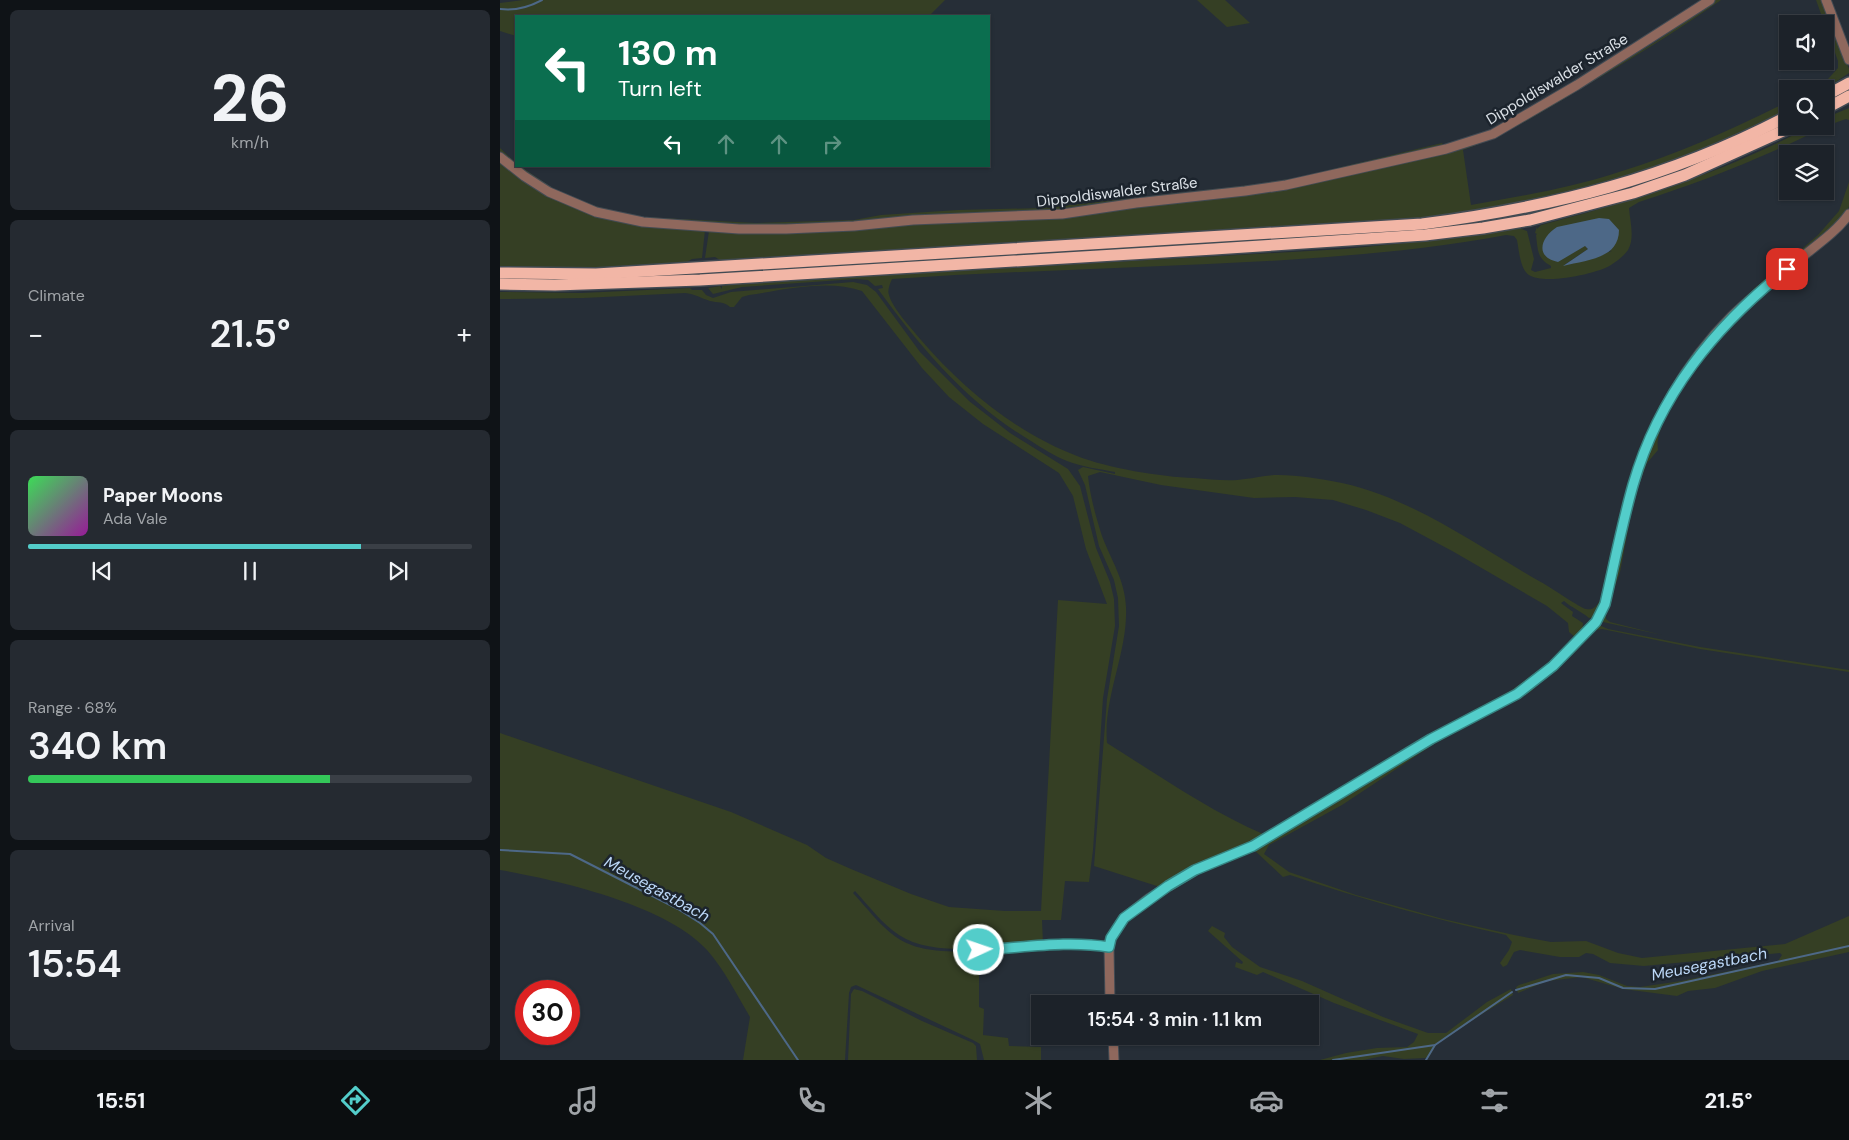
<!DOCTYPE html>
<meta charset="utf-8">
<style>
:root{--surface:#1c2229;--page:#252a31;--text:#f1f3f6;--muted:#a0a4a8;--line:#3a3f46;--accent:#53cdca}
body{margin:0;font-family:"DM Sans",sans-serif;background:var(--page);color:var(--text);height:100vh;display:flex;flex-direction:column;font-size:19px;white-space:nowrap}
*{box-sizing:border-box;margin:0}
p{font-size:16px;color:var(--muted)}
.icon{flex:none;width:28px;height:28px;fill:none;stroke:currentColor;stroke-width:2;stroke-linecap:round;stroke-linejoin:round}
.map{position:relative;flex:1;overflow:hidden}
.side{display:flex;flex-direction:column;gap:10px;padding:10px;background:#0f1317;width:500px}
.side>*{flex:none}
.hud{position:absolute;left:15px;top:15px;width:475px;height:152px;border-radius:0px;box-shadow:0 1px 4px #0004,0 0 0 1px var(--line);background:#0b6e4f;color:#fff;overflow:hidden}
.tools{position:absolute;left:1279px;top:15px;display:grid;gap:10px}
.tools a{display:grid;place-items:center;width:55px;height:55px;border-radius:0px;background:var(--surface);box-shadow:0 1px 4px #0004,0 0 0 1px var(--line);font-size:25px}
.speed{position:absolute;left:15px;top:980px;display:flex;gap:10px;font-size:25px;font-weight:700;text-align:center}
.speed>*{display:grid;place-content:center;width:65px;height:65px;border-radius:50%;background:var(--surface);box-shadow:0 1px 4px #0004,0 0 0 1px var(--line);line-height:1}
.speed .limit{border:8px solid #d22;background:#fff;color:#111}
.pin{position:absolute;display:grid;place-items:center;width:42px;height:42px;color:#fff;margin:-21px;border-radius:10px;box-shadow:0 2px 8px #0006}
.me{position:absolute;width:55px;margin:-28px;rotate:87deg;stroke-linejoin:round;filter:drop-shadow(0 0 4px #0008)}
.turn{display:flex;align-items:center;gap:18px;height:105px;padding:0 20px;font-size:22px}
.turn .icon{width:65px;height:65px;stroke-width:2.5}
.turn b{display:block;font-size:35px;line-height:42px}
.lanes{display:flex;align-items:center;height:48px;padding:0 20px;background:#0003;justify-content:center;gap:25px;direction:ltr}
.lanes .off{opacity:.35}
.big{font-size:38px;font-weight:600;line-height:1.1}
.side .tile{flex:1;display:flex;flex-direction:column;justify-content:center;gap:8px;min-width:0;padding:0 18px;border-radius:8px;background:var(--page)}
.side .dial{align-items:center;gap:0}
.dial b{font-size:65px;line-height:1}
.song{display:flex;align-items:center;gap:15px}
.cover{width:60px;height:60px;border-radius:8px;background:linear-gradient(135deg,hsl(130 70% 55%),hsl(300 70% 35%))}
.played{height:5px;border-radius:2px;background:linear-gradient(90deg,var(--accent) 75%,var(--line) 75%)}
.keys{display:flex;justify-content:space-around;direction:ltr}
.heat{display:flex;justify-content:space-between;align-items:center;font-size:28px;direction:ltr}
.charge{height:8px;border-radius:4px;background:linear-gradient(90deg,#34c759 68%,var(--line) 0)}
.trip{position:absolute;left:531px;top:995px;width:288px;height:50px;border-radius:0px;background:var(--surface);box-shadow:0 1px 4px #0004,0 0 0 1px var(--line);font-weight:600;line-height:50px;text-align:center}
.tab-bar{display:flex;height:80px;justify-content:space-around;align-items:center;background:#0b0e10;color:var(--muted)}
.tab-bar .icon{width:35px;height:35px}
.tab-bar .on{color:var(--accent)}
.tab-bar b{font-size:22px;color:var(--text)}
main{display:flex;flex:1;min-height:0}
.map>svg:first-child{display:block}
</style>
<main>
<section class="side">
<div class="tile dial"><b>26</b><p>km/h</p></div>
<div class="tile"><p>Climate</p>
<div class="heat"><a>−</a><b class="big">21.5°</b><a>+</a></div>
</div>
<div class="tile">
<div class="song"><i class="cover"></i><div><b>Paper Moons</b><p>Ada Vale</p></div></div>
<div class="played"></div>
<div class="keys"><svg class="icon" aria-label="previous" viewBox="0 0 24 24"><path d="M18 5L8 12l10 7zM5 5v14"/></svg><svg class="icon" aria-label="pause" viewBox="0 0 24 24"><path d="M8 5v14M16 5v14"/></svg><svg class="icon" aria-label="next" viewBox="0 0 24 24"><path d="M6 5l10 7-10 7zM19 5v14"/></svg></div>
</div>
<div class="tile"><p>Range · 68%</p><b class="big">340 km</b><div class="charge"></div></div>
<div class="tile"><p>Arrival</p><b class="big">15:54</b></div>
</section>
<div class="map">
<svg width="1349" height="1060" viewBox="0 0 1349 1060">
<rect width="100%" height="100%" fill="#262e37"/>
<!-- green -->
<g fill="#353f24" fill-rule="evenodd">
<polygon points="23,0 445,0 429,16 16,16 16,36 0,31 0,3"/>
<polygon points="697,0 725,0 750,23 727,27"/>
<path d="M1215 0H1221C1176 32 1129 60 1082 88 1042 112 1006 135 963 150L971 205C1021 196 1071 188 1119 172 1178 154 1233 129 1287 102V110C1245 130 1203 150 1158 166 1081 193 1001 208 920 218L220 260 215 257 205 258 209 231 503 220 742 194 957 148 1106 72 1157 41Z"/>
<polygon points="1316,0 1323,0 1349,69 1349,73 1325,89 1311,89 1328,79 1338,68 1338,61"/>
<path d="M1349 108V120L1346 119C1322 127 1300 140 1276 150 1231 170 1186 187 1139 202L1129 208C1130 221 1135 238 1128 250 1124 256 1117 261 1111 265 1097 274 1044 285 1029 275 1020 269 1019 250 1017 240L1014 236 1006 235C933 249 859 255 785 260 654 268 523 270 392 279 390 284 387 290 389 295 392 308 413 330 421 340 462 388 518 434 577 456 607 468 661 477 694 478 710 479 729 482 745 479 756 478 766 475 778 475 799 475 821 479 842 483 914 499 976 545 1039 581 1047 585 1082 609 1086 609 1099 612 1102 594 1106 585 1116 544 1124 501 1138 460 1162 387 1208 328 1265 279L1266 282 1217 328 1154 425 1102 603 1094 617 1089 618C1081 611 1072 608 1064 601L1061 603 1073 612 1072 616 1083 623 1082 634 1066 650 1015 692 750 845 693 868 660 887 594 866 607 699 619 626 618 598 614 580 599 546 585 485 578 470 583 467 615 474V472C600 469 582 467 567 461 554 456 542 448 531 441 467 403 421 348 378 289L383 288 382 285 375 286 368 280 356 279 242 287 213 294 208 288 220 286 222 289V286L242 283 844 249 946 239 1019 228 1027 231 1034 259 1031 270 1035 272 1051 268V266C1037 258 1038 251 1036 235L1037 234 1035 233 1037 226V229L1041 225C1134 201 1225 172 1311 126H1325V118ZM1085 246 1112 251 1064 265 1088 249ZM600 472 661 485 754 498 795 497 833 500 866 510 900 523 954 552 1047 606 1068 623 1069 632 1075 637 1048 663 1012 690 927 735 763 834C708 810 658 775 607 743 603 697 628 653 626 607 625 580 611 560 602 536 596 517 590 496 588 476Z"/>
<polygon points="942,143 944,146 769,185 565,210 502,214 426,215 354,223 268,227 143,219 97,209 57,193 39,183 0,153 0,148 16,163 16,166 20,166 57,191 98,207 143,217 256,223 354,220 381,215 458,210 543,208 751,185 796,178"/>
<path d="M0 161C19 174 37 190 57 200 104 224 154 226 205 230L202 258 192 259 187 262 103 267 0 268Z"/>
<path d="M1349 182C1349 189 1349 199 1349 206 1345 224 1293 260 1277 273L1273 274 1318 235 1339 211Z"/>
<path d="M353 282 367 285 376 292 420 352 469 401 510 433 568 469 580 486 596 548 610 582 614 599 615 626 603 698 593 850 589 882 565 881 561 920H542L543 944C503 947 433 958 399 935 382 924 369 906 355 891L353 893C367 908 380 926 396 937 420 954 452 951 479 952V1007L484 1009 483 1035 508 1038 509 1046 541 1047V1060H484L480 1044 473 1040 356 985 351 987 349 993 345 1060H243L250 1017C237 995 224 969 207 950 167 905 58 880 0 870V733L231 812 307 845 326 858 351 869 411 894 449 907 505 911H541L558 600 607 604 586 549 573 496 559 473 483 424 449 397 422 368 362 291C327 279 285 290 249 295L242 297 234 307H230C223 301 218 303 210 301 201 298 195 294 185 293L83 298 0 299V292L81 293 190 288 192 290H202L206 295 213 298 231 292Z"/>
<path d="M1218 335 1222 336C1203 360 1153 420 1158 450L1147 463 1138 487 1131 514 1120 572 1106 612V619L1110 622 1162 635 1103 622 1102 619 1144 461 1173 400Z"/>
<path d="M1099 625 1108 629 1200 647 1349 670V672L1200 649 1102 629 1096 630 1072 655 1030 692 934 744 842 805 769 845 764 854 789 872 856 895 943 919 1014 935 1051 942 1086 941 1118 953 1142 958 1285 944 1349 916V952L1262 971 1215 988 1188 991 1177 996 1123 989 1082 977 1047 981 1018 993 1016 987 1019 985 1053 974 1083 972 1099 975 1127 986 1140 987 1181 981 1278 961 1282 955 1280 953 1144 966 1110 963 1093 954 1086 953 1079 957H1060L1020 950 1014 952 1007 965 1003 967 1000 963 1009 950 1012 942 1006 935C933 919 861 899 790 875L783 877 753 849 931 742 1017 697Z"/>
<polygon points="712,926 725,933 724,937 732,947 760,967 802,981 883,1017 928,1033 946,1033 987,1002 1011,989 1013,995 977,1017 936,1045 929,1057 925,1058 904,1059 883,1056 863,1060 820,1060 846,1053 877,1048 907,1047 914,1042 918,1034 834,1003 763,972 757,975 735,967 736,962 742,964 743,962 708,931"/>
<polygon points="354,989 362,991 422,1021 473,1043 476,1046 477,1060 348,1060 351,994"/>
</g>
<!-- water -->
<path fill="#4d6887" d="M1099 218 1109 219 1119 230C1119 259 1086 260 1063 266L1088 249 1085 246 1058 262C1034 257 1041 237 1057 227Z"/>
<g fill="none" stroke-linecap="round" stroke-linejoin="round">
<!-- stream -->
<g stroke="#4d6887" stroke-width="2">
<path d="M0 9C15 11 29 7 42 0"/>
<polyline points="0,850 70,854 178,909 200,923 213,934 298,1060"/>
<polyline points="1016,990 1066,975 1099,978 1123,988 1155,989 1349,946"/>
<polyline points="833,1060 935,1045 1012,992"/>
<polyline points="926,1060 935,1045"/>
</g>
<defs>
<path id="minor" d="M479 950C523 948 566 940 609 947"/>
<g id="tertiary">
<polyline points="1326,0 1349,60"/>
<polyline points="0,157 24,176 49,192 96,212 143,222 239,229 286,229 354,226 413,220 562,214 636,203 745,191 786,185 946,149 993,134 1077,85 1210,0"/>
<path d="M610 1004 609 947 611 938 624 918 648 899 695 870 753 846 931 739 1017 694 1053 666 1096 622 1105 604C1114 564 1122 524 1133 486 1151 423 1186 362 1232 316 1254 295 1278 276 1302 257 1318 244 1337 231 1349 214"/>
<polyline points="613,1036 614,1060"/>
</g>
<g id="trunk">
<polyline points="1325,96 1349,83"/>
<polyline points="1325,109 1349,96"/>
<path d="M0 273 96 274 922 224C1053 207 1170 178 1288 116"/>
<polyline points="0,284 55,285 200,280 714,249 925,235 983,228 1030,220 1133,193 1185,175 1294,126"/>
</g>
</defs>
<!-- minor casing -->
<use href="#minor" stroke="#434b53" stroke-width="9"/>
<!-- tertiary casing -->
<use href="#tertiary" stroke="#434b53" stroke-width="11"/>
<!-- trunk casing -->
<use href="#trunk" stroke="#434b53" stroke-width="14"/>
<!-- minor -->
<use href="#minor" stroke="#8f685d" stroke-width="7"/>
<!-- tertiary -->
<use href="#tertiary" stroke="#8f685d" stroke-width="9"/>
<!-- trunk -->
<use href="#trunk" stroke="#f2b6a6" stroke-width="11"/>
</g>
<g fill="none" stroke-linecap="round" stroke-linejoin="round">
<defs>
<path id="route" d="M479 950C523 948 566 940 609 947L611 938 624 918 668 886 695 870 753 846 931 739 1017 694 1053 666 1096 622 1105 604C1114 565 1122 524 1133 485 1159 395 1214 327 1287 269"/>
</defs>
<!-- route casing -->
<use href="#route" stroke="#368583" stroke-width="12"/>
<!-- route -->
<use href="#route" stroke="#53cdca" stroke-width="9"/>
</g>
<g text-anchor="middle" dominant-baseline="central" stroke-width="5" stroke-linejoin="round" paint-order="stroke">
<!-- street labels -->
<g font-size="15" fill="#dbe1e7" stroke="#1c242d">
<text transform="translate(1057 79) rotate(-31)">Dippoldiswalder Straße</text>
<text transform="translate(617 192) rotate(-7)">Dippoldiswalder Straße</text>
</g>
<!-- water labels -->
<g font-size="16" font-style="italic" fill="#bcd8f8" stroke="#1c242d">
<text transform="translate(157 889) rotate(29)">Meusegastbach</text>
<text transform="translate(1209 964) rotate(-11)">Meusegastbach</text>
</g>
</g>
</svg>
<div class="tools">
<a><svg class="icon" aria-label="sound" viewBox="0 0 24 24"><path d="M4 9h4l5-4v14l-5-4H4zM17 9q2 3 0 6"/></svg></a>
<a><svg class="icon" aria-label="search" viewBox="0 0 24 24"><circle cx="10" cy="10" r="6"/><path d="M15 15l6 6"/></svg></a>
<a><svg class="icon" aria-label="layers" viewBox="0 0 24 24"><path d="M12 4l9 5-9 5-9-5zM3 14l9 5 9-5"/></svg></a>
</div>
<div class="speed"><div class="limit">30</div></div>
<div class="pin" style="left:1287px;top:269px;background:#d93025"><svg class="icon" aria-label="arrive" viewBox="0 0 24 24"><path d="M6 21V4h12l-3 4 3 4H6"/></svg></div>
<svg class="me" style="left:479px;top:950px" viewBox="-20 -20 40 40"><circle r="17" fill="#53cdca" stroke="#fff" stroke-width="3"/><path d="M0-11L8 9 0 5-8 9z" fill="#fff"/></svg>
<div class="trip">15:54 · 3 min · 1.1 km</div>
<div class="hud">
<div class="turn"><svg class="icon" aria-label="left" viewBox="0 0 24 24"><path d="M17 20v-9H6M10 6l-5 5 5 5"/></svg><div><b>130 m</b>Turn left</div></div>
<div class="lanes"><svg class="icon" aria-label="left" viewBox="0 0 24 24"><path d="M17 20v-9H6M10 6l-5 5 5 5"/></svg><svg class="icon off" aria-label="ahead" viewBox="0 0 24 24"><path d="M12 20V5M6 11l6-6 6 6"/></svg><svg class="icon off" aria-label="ahead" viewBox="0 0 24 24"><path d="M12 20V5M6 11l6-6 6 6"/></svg><svg class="icon off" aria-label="right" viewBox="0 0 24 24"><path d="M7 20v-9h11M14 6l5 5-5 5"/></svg></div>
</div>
</div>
</main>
<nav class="tab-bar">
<b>15:51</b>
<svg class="icon on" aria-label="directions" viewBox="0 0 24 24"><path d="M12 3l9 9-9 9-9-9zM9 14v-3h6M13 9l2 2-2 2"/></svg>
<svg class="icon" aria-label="music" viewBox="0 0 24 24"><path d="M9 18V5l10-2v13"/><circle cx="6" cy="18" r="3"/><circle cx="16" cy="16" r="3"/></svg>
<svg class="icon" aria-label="phone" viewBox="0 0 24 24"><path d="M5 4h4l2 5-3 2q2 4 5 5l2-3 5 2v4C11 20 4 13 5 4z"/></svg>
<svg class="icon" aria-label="climate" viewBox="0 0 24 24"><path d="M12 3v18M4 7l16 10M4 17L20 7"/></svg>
<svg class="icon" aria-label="car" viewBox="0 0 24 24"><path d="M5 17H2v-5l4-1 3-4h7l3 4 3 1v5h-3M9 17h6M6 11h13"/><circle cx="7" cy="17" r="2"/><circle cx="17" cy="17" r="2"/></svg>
<svg class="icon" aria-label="filters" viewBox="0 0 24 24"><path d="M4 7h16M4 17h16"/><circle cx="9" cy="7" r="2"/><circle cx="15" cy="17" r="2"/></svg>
<b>21.5°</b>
</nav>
